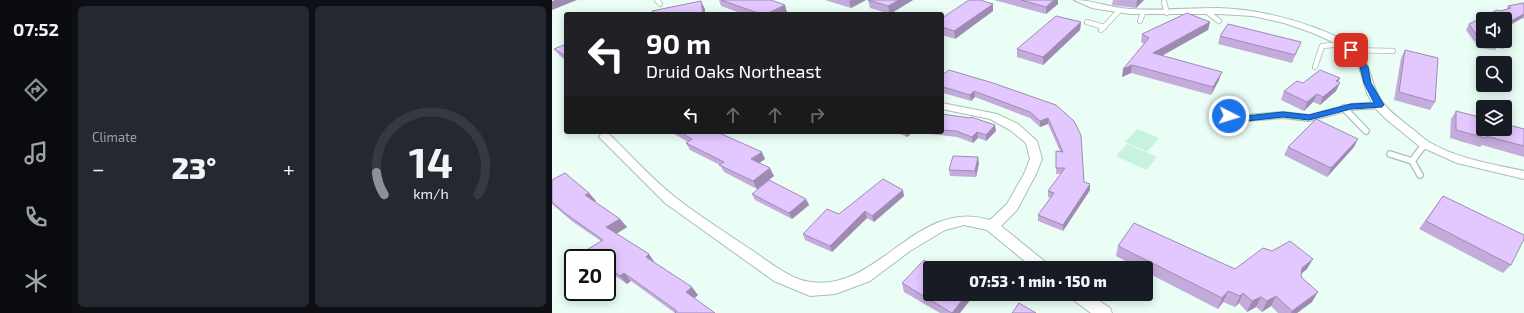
<!DOCTYPE html>
<meta charset="utf-8">
<style>
:root{--surface:#171b24;--page:#242831;--text:#f1f3f6;--muted:#9ea1a6;--line:#363941;--accent:#8c9099}
body{margin:0;font-family:"Exo 2",sans-serif;background:var(--page);color:var(--text);height:100vh;display:flex;flex-direction:column;font-size:15px;white-space:nowrap}
*{box-sizing:border-box;margin:0}
p{font-size:13px;color:var(--muted)}
.icon{flex:none;width:22px;height:22px;fill:none;stroke:currentColor;stroke-width:2;stroke-linecap:round;stroke-linejoin:round}
.map{position:relative;flex:1;overflow:hidden}
.side{display:flex;flex-direction:column;gap:6px;padding:6px;background:#0d0f14;width:480px}
.side>*{flex:none}
.hud{position:absolute;left:12px;top:12px;width:380px;height:122px;border-radius:4px;box-shadow:0 2px 10px #0003;background:#202124;color:#fff;overflow:hidden}
.fabs{position:absolute;left:924px;top:12px;display:grid;gap:8px}
.fabs a{display:grid;place-items:center;width:36px;height:36px;border-radius:4px;background:var(--surface);box-shadow:0 2px 10px #0003;font-size:20px}
.speed{position:absolute;left:12px;top:249px;display:flex;gap:8px;font-size:20px;font-weight:700;text-align:center}
.speed>*{display:grid;place-content:center;width:52px;height:52px;border-radius:50%;background:var(--surface);box-shadow:0 2px 10px #0003;line-height:1}
.speed .limit{border:2px solid #111;border-radius:6px;background:#fff;color:#111}
.pin{position:absolute;display:grid;place-items:center;width:34px;height:34px;color:#fff;margin:-17px;border-radius:8px;box-shadow:0 2px 6px #0006}
.me{position:absolute;width:44px;margin:-22px;rotate:95deg;stroke-linejoin:round;filter:drop-shadow(0 0 3px #0008)}
.turn{display:flex;align-items:center;gap:14px;height:84px;padding:0 16px;font-size:18px}
.turn .icon{width:52px;height:52px;stroke-width:2.5}
.turn b{display:block;font-size:28px;line-height:34px}
.lanes{display:flex;align-items:center;height:38px;padding:0 16px;background:#0003;justify-content:center;gap:20px;direction:ltr}
.lanes .off{opacity:.35}
.big{font-size:30px;font-weight:800;line-height:1.1}
.side .tile{flex:1;display:flex;flex-direction:column;justify-content:center;gap:6px;min-width:0;padding:0 14px;border-radius:6px;background:var(--page)}
.side .dial{align-items:center;gap:0}
.dial svg{height:104px;overflow:visible;fill:none;stroke:var(--line);stroke-width:7;stroke-linecap:round;text-anchor:middle}
.dial text{fill:var(--text);stroke:none}
.heat{display:flex;justify-content:space-between;align-items:center;font-size:22px;direction:ltr}
.side .tiles{flex:1;display:grid;gap:6px;grid-template-columns:repeat(2,1fr)}
.trip{position:absolute;left:371px;top:261px;width:230px;height:40px;border-radius:4px;background:var(--surface);box-shadow:0 2px 10px #0003;font-weight:800;line-height:40px;text-align:center}
main{display:flex;flex:1;min-height:0}
.menu{display:flex;flex-direction:column;width:72px;justify-content:space-around;align-items:center;background:#090b0e;color:var(--muted)}
.menu .icon{width:28px;height:28px}
.menu .on{color:var(--accent)}
.menu b{font-size:18px;color:var(--text)}
.map>svg:first-child{display:block}
</style>
<main>
<nav class="menu">
<b>07:52</b>
<svg class="icon on" aria-label="directions" viewBox="0 0 24 24"><path d="M12 3l9 9-9 9-9-9zM9 14v-3h6M13 9l2 2-2 2"/></svg>
<svg class="icon" aria-label="music" viewBox="0 0 24 24"><path d="M9 18V5l10-2v13"/><circle cx="6" cy="18" r="3"/><circle cx="16" cy="16" r="3"/></svg>
<svg class="icon" aria-label="phone" viewBox="0 0 24 24"><path d="M5 4h4l2 5-3 2q2 4 5 5l2-3 5 2v4C11 20 4 13 5 4z"/></svg>
<svg class="icon" aria-label="climate" viewBox="0 0 24 24"><path d="M12 3v18M4 7l16 10M4 17L20 7"/></svg>
</nav>
<section class="side">
<div class="tiles">
<div class="tile"><p>Climate</p>
<div class="heat"><a>−</a><b class="big">23°</b><a>+</a></div>
</div>
<div class="tile dial"><svg viewBox="0 0 100 80">
<path d="M14 69A42 42 0 1 1 86 69"/>
<path d="M14 69A42 42 0 0 1 8 52" stroke="#8c9099"/>
<text x="50" y="56" font-size="32" font-weight="700">14</text>
<text x="50" y="72" font-size="11">km/h</text>
</svg></div>
</div>
</section>
<div class="map">
<svg width="972" height="313" viewBox="0 0 972 313">
<rect width="100%" height="100%" fill="#eafef5"/>
<!-- green -->
<g fill="#c8f2e0">
<polygon points="585,129 607,138 595,152 573,142"/>
<polygon points="575,144 605,157 594,170 564,156"/>
</g>
<g fill="none" stroke-linecap="round" stroke-linejoin="round">
<defs>
<g id="service-far1">
<polyline points="105,0 108,4"/>
<polyline points="612,2 615,13"/>
<polyline points="654,11 667,21"/>
<polyline points="588,21 591,13"/>
<polyline points="535,22 552,27"/>
<polyline points="549,30 567,11"/>
<polyline points="799,50 841,51"/>
<polyline points="763,67 770,46 792,44"/>
</g>
<g id="service">
<polyline points="792,108 814,131"/>
<polyline points="677,116 694,118 731,115 757,118 799,107 828,105"/>
<polyline points="838,154 860,161 872,145"/>
<polyline points="860,161 868,175"/>
</g>
<g id="minor">
<path d="M522 0C541 0 559 8 578 9 608 11 637 8 666 8 699 9 731 16 761 27 774 32 788 37 799 45 822 62 816 81 829 100 836 111 848 119 858 127 864 131 870 138 877 142 906 159 940 164 972 171V179L905 163 867 146 834 119 823 108 815 93 807 67 799 55 785 44 761 33 732 23 701 16 667 14H578L540 8Z"/>
<path d="M390 103 445 114 466 124 485 141 490 159 484 174 465 210 449 226 496 264 498 268H481L435 230 412 225 393 230 358 251 318 281 283 294 258 296 222 281 113 203 47 137 49 134H57C79 155 100 179 123 197 147 216 173 232 198 249 215 260 238 280 259 282 326 292 365 197 438 220L455 204 472 174 478 159 474 143 458 130 438 119 390 109Z"/>
<polygon points="517,294 537,294 558,308 560,313 539,313 520,299"/>
</g>
</defs>
<!-- service-far1 casing -->
<use href="#service-far1" stroke="#a8c0b5" stroke-width="6"/>
<!-- service casing -->
<use href="#service" stroke="#a8c0b5" stroke-width="8"/>
<!-- minor casing -->
<use href="#minor" stroke="#a8c0b5" stroke-width="2"/>
<!-- service-far1 -->
<use href="#service-far1" stroke="#fff" stroke-width="4.5"/>
<!-- service -->
<use href="#service" stroke="#fff" stroke-width="5.5"/>
<!-- minor -->
<use href="#minor" fill="#fff" fill-rule="evenodd"/>
</g>
<!-- wall -->
<g fill="#c3abdb">
<polygon points="167,0 219,0 235,12 231,14 191,14 169,6"/>
<polygon points="273,0 314,0 299,8"/>
<polygon points="316,0 361,0 338,14 318,8"/>
<polygon points="442,0 506,0 506,4 494,14"/>
<polygon points="561,0 592,0 584,8 560,5"/>
<polygon points="972,3 972,19 970,18 953,28 953,19 931,19 956,43 952,49 945,48 943,50 927,48 914,30 917,24 955,9 956,6"/>
<polygon points="441,11 403,39 390,35 390,18"/>
<polygon points="529,22 528,30 491,65 465,57 465,49"/>
<polygon points="658,22 656,30 610,56 667,80 659,95 579,73 570,77 592,44 589,42 590,34"/>
<polygon points="668,36 749,42 740,63 666,44"/>
<polygon points="14,44 14,60 8,56 2,49"/>
<polygon points="853,50 883,102 878,110 842,100 849,58"/>
<polygon points="390,75 504,105 532,182 538,190 511,231 486,221 486,215 499,198 496,197 496,191 509,174 504,174 504,151 508,151 496,124 488,127 478,118 423,97 419,101 391,93 390,94"/>
<polygon points="788,78 786,82 784,91 768,105 761,102 752,111 729,100 732,91 751,83"/>
<polygon points="904,111 972,129 972,157 930,145 928,147 898,138 899,119"/>
<polygon points="390,114 444,131 434,141 426,138 421,143 405,137 361,132 355,137 344,132 390,132"/>
<polygon points="119,132 165,132 213,159 207,163 222,176 205,189 172,172 168,165 138,150 134,143 136,142"/>
<polygon points="736,147 802,147 775,177 732,155"/>
<polygon points="427,163 424,177 398,176 397,170"/>
<polygon points="0,180 37,193 44,201 42,202 75,227 64,234 103,263 146,295 123,313 79,281 75,284 55,270 55,258 39,258 33,251 49,241 21,222 0,204"/>
<polygon points="200,194 254,199 257,205 240,219 203,200"/>
<polygon points="352,196 322,222 315,218 280,252 253,240 251,234 287,214"/>
<polygon points="891,196 959,265 951,273 867,229"/>
<polygon points="566,246 683,269 720,251 755,269 749,274 749,277 760,302 745,313 726,313 719,306 710,312 704,307 695,312 687,303 683,307 671,302 666,309 594,272 594,268 587,268 564,256"/>
<polygon points="350,283 408,313 388,313 352,292"/>
</g>
<!-- shaded-wall -->
<g fill="#9f8bb2">
<polygon points="3,0 25,0 0,10 0,1"/>
<polygon points="299,0 314,0 299,8 297,1"/>
<polygon points="347,0 361,0 338,14 336,6"/>
<polygon points="502,0 506,0 506,4 494,14 494,7"/>
<polygon points="585,0 592,0 584,8"/>
<polygon points="149,1 153,9 153,14 151,14"/>
<polygon points="441,4 441,11 403,39 402,31"/>
<polygon points="233,5 235,12 231,14 214,14"/>
<polygon points="972,14 972,15 970,18 953,28 953,24"/>
<polygon points="529,22 528,30 491,65 491,57"/>
<polygon points="658,22 656,30 600,61 601,53"/>
<polygon points="580,65 579,73 570,77 571,69"/>
<polygon points="670,72 667,80 659,95 661,87"/>
<polygon points="788,78 784,86 788,83 784,91 768,105 771,97 784,81"/>
<polygon points="391,87 391,93 390,94 390,88"/>
<polygon points="422,91 423,97 419,101 418,95"/>
<polygon points="765,94 761,102 752,111 755,102"/>
<polygon points="496,118 496,124 488,127 488,121"/>
<polygon points="443,125 444,131 434,141 434,135"/>
<polygon points="354,132 361,132 355,137"/>
<polygon points="425,132 426,138 421,143 420,137"/>
<polygon points="806,139 802,147 775,177 779,168"/>
<polygon points="210,152 213,159 203,166 199,159"/>
<polygon points="426,157 427,163 424,177 423,171"/>
<polygon points="218,168 222,176 205,189 201,181"/>
<polygon points="538,184 538,190 511,231 511,225"/>
<polygon points="351,190 352,196 322,222 320,216"/>
<polygon points="37,193 44,201 39,203 33,195"/>
<polygon points="254,199 257,205 240,219 237,213"/>
<polygon points="313,211 315,218 280,252 278,246"/>
<polygon points="68,219 75,227 61,236 54,227"/>
<polygon points="97,254 103,263 94,257"/>
<polygon points="761,259 755,269 744,278 750,268"/>
<polygon points="72,273 79,281 75,284 68,276"/>
<polygon points="140,287 146,295 140,300 134,292"/>
<polygon points="676,291 671,302 666,309 670,298"/>
<polygon points="766,292 760,302 745,313 739,313 740,311"/>
<polygon points="691,293 687,303 683,307 688,296"/>
<polygon points="415,294 423,294 408,313 400,313"/>
<polygon points="724,296 719,306 710,312 715,301"/>
<polygon points="709,297 704,307 695,312 700,301"/>
</g>
<!-- building -->
<g fill="#e3c7ff" stroke="#9f8bb2">
<polygon points="169,0 219,0 233,5 214,14 209,14"/>
<polygon points="316,0 347,0 336,6"/>
<polygon points="417,0 428,0 441,4 402,31 390,27 390,18"/>
<polygon points="469,0 502,0 494,7"/>
<polygon points="149,1 151,14 100,14 100,11"/>
<polygon points="971,3 972,3 972,14 953,24 953,19 931,19 931,41 953,41 953,40 956,43 945,42 947,45 930,43 917,24 945,10 949,11 959,8 956,6"/>
<polygon points="635,13 658,22 601,53 670,72 661,87 580,65 571,69 597,38 590,34"/>
<polygon points="504,16 529,22 491,57 465,49"/>
<polygon points="676,24 749,42 743,55 668,36"/>
<polygon points="14,44 14,56 2,49"/>
<polygon points="853,50 886,58 883,102 847,92"/>
<polygon points="397,70 441,83 504,105 522,121 529,135 532,182 538,184 511,225 486,215 502,193 496,191 513,168 504,168 504,151 511,152 496,118 488,121 478,112 422,91 418,95 391,87 390,88 390,75"/>
<polygon points="768,70 788,78 784,81 788,83 771,97 765,94 755,102 732,91 745,81 751,83"/>
<polygon points="904,111 931,118 931,129 953,129 953,124 972,129 972,146 934,136 934,138 904,130"/>
<polygon points="390,114 418,118 419,117 443,125 434,135 425,132 420,137 404,131 390,130"/>
<polygon points="764,119 806,139 779,168 736,147"/>
<polygon points="128,132 165,132 210,152 199,159 218,168 201,181 167,165 172,162 134,143 140,139"/>
<polygon points="401,156 426,157 423,171 397,170"/>
<polygon points="13,173 37,193 33,195 68,219 54,227 97,254 94,257 140,287 134,292 163,313 123,313 125,311 72,273 68,276 55,266 55,258 43,258 33,251 51,240 14,214 0,202 0,180"/>
<polygon points="331,179 351,190 320,216 313,211 278,246 251,234 275,209 287,214"/>
<polygon points="217,180 254,199 237,213 200,194"/>
<polygon points="891,196 972,235 972,239 959,265 874,221"/>
<polygon points="582,223 683,269 711,248 720,251 738,241 761,259 750,268 749,277 766,292 740,311 724,296 715,301 709,297 700,301 691,293 688,296 676,291 670,298 566,246"/>
<polygon points="372,260 387,268 378,268 378,294 415,294 400,313 350,283"/>
<polygon points="467,303 484,313 460,313"/>
</g>
<!-- route -->
<polygon fill="#1a73e8" stroke="#114b97" points="799,47 802,48 816,67 819,83 832,105 830,107 799,109 757,120 731,117 694,121 677,119 673,116 677,114 694,116 731,112 757,115 799,104 822,103 812,83 808,67 795,50"/>
</svg>
<div class="fabs">
<a><svg class="icon" aria-label="sound" viewBox="0 0 24 24"><path d="M4 9h4l5-4v14l-5-4H4zM17 9q2 3 0 6"/></svg></a>
<a><svg class="icon" aria-label="search" viewBox="0 0 24 24"><circle cx="10" cy="10" r="6"/><path d="M15 15l6 6"/></svg></a>
<a><svg class="icon" aria-label="layers" viewBox="0 0 24 24"><path d="M12 4l9 5-9 5-9-5zM3 14l9 5 9-5"/></svg></a>
</div>
<div class="speed"><div class="limit">20</div></div>
<div class="pin" style="left:799px;top:50px;background:#d93025"><svg class="icon" aria-label="arrive" viewBox="0 0 24 24"><path d="M6 21V4h12l-3 4 3 4H6"/></svg></div>
<svg class="me" style="left:677px;top:116px" viewBox="-20 -20 40 40"><circle r="17" fill="#1a73e8" stroke="#fff" stroke-width="3"/><path d="M0-11L8 9 0 5-8 9z" fill="#fff"/></svg>
<div class="trip">07:53 · 1 min · 150 m</div>
<div class="hud">
<div class="turn"><svg class="icon" aria-label="left" viewBox="0 0 24 24"><path d="M17 20v-9H6M10 6l-5 5 5 5"/></svg><div><b>90 m</b>Druid Oaks Northeast</div></div>
<div class="lanes"><svg class="icon" aria-label="left" viewBox="0 0 24 24"><path d="M17 20v-9H6M10 6l-5 5 5 5"/></svg><svg class="icon off" aria-label="ahead" viewBox="0 0 24 24"><path d="M12 20V5M6 11l6-6 6 6"/></svg><svg class="icon off" aria-label="ahead" viewBox="0 0 24 24"><path d="M12 20V5M6 11l6-6 6 6"/></svg><svg class="icon off" aria-label="right" viewBox="0 0 24 24"><path d="M7 20v-9h11M14 6l5 5-5 5"/></svg></div>
</div>
</div>
</main>
